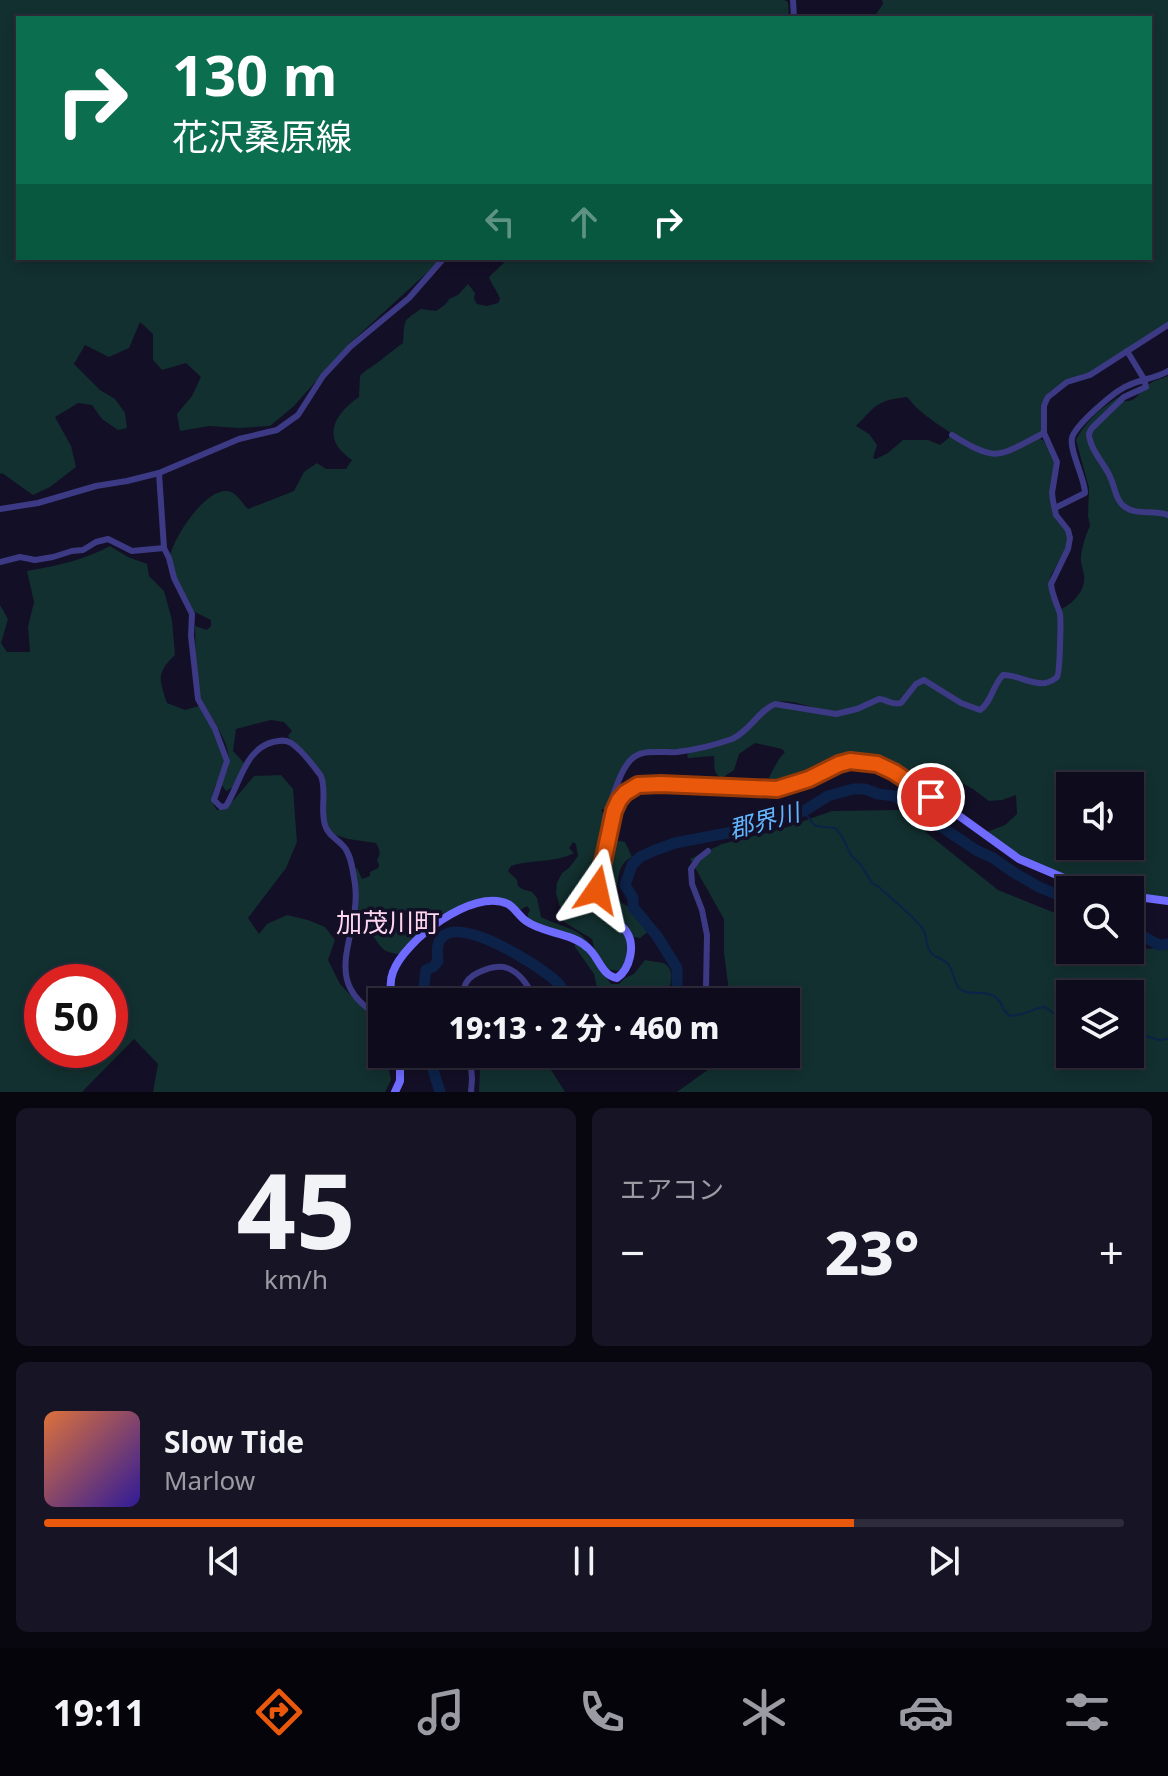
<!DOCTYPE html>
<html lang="ja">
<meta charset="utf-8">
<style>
:root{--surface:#0e0b1c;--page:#171425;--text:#f1f3f6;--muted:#9b9ba3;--line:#2e2b3b;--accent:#ea580c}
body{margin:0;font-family:"Noto Sans","Noto Sans JP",sans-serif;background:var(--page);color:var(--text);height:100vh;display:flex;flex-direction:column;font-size:30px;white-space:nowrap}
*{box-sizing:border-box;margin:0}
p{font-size:26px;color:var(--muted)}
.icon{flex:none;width:44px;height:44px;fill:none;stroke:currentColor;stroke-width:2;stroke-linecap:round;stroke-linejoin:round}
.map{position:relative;height:1092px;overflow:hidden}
.drawer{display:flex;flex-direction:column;gap:16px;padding:16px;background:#08060f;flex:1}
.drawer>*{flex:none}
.top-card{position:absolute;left:16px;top:16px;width:1136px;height:244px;border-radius:0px;box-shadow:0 4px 12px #0003,0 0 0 2px var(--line);background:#0b6e4f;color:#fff;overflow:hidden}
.fabs{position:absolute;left:1056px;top:772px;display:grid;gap:16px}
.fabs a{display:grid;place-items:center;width:88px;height:88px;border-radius:0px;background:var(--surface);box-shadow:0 4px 12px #0003,0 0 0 2px var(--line);font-size:40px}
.speed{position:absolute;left:24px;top:964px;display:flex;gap:16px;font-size:40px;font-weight:700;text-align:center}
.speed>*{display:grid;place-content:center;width:104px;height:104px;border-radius:50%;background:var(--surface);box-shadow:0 4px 12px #0003,0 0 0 2px var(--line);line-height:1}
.speed .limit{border:12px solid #d22;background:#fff;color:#111}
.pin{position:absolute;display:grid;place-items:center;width:68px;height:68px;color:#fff;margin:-34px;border:4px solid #fff;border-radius:50%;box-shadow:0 2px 8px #0007}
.me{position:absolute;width:88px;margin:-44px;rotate:11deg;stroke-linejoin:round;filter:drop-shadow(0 0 6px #0008)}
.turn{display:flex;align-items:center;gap:28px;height:168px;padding:0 24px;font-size:36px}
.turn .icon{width:104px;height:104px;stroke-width:2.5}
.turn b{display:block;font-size:56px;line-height:68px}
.lanes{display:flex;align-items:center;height:76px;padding:0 24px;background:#0003;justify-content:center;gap:40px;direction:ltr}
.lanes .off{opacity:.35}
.big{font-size:60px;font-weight:800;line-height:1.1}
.drawer .card{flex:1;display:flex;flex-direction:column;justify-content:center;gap:12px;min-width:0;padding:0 28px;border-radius:12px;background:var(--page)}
.drawer .dial{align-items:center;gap:0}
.dial b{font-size:104px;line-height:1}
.song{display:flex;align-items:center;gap:24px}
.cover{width:96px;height:96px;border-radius:12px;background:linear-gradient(135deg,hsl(20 70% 55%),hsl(250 70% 35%))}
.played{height:8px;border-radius:4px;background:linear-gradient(90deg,var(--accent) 75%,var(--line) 75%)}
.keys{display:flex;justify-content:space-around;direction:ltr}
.heat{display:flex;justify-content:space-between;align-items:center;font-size:44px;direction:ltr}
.drawer .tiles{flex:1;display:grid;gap:16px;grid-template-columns:1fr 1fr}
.card:last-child{grid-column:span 2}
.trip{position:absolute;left:368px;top:988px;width:432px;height:80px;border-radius:0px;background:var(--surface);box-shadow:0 4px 12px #0003,0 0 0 2px var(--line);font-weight:800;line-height:80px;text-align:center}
.tabs{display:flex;height:128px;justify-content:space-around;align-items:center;background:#06040b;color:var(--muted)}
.tabs .icon{width:56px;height:56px}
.tabs .on{color:var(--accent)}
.tabs b{font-size:36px;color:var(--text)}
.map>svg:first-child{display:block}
</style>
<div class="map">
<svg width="1168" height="1092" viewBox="0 0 1168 1092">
<rect width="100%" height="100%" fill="#130f26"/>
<!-- green -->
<g fill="#12302f" fill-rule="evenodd">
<polygon points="0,0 784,0 788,2 789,18 18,18 18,258 443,258 349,344 294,406 270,426 238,428 209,426 180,431 177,414 192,396 201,377 186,363 162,370 153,360 153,334 140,322 129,348 109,357 85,345 74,364 100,390 115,399 125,413 127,428 118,430 102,419 92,405 78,403 55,417 71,446 76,467 50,487 33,495 2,473 0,474"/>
<path d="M882 0H1168V324C1143 339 1118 354 1094 370 1078 381 1056 381 1045 398 1040 406 1043 420 1043 429L1040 433C1029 441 1009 453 995 453 978 453 927 419 915 406 912 403 910 400 907 397 875 401 877 405 856 426L869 434 877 445 873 458 876 459 888 453 903 440H928L940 445 951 436C992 461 994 460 1037 438L1043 440 1054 458V470L1051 492 1053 511 1056 520 1068 532 1069 537 1067 547 1051 575 1049 583 1058 616V668L1055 676C1036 688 1022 674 1003 673 992 683 990 699 980 709L959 700 925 678 918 680 900 702C892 703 885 697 877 699 863 702 852 712 837 712 817 712 796 698 776 702 762 704 748 731 728 738 713 743 696 748 681 750 661 752 644 747 628 760L606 808 601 810 604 815 602 823 604 839 594 890 595 899 600 911 623 932 627 938V962L618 971 606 969 595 951 592 939 564 922 556 893 557 883 562 873 569 868 578 856 576 844 573 842 569 848 574 853C555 863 532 859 511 866L508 871 517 880 518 886 522 889 532 892 537 898 541 917C557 926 582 928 590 946L579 939 535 924 528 920V914L530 910 527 906 520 910C511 901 502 899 491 900 453 901 424 927 400 954 379 953 380 943 369 931 365 925 360 921 356 915L358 898 355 869 357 868 362 879 370 876V872L378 868 379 865 377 860C381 853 380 850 376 843L348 839 333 834 330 830 326 820 324 775 291 740 288 736 292 731 284 722 271 720 236 729 233 751 245 764 235 786 226 791 222 785C223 777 229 770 229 762 229 734 204 714 198 688 194 669 196 646 195 626L207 630 211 626V620L193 611C187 594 168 581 169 561 170 542 207 483 231 492 237 494 243 504 248 509L294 491 304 472 317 463 326 469H346L352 460C320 439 334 414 359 397L360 376C366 369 374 366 381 360 388 354 395 349 403 343L404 327 406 320 412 315 421 309 436 311 446 304 449 299 458 295 468 284 475 293 474 299 477 304 487 306 498 303 500 299C497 290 491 284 489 277L509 258H1150V18H873L883 4Z"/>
<path d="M1168 376V513L1141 511 1124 505 1091 441 1092 430 1121 401C1140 403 1136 392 1149 384 1154 380 1162 379 1168 376Z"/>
<path d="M1142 386 1127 395 1088 432 1122 506 1168 516V897L1130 893V890C1103 890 1046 871 1022 858 1010 851 998 841 987 832L1005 825 1017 814 1016 795 1002 800 989 801 973 789 960 782 922 786 895 768 878 762 844 760 828 762 818 773 779 786 773 785 769 777 779 759 785 752 782 749 755 743 739 754 734 770 722 778C712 774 715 765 714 756L688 758 687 755 691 751 731 740 773 706 826 714 879 700 895 705 917 684 923 681 980 711 1003 675 1036 684 1058 677 1060 610C1073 603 1086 591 1084 575 1083 569 1080 562 1081 556 1082 547 1086 534 1090 526L1088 516 1089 488 1076 440C1089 415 1116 395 1142 386ZM1070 786H1130V846H1070Z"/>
<path d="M110 546 128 557 147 564 149 576 164 591 172 620 175 655C156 673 159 679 167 703L185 710 199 706C209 722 222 740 224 760 225 778 203 793 217 810L226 809 254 776 281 775 293 789 297 842 286 868 248 918 259 934 267 924 287 915 308 920 325 927 335 940 328 960 340 984 353 998 370 1005 382 1026V1054H386L391 1080 385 1092H153L158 1064 134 1039 82 1092H0V605L8 619 1 643 7 652H30L28 627 34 602 27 571C56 566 84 560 110 546ZM42 982H110V1050H42Z"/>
<path d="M898 810 998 890 1070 919V950H1130V947L1135 949 1168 948V1092H677L713 1066 715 1054H786V1002H727L729 991 724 953V919L690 859 722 844 778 830 832 811ZM1070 994H1130V1054H1070Z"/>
<path d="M620 841 625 842 632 857C616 864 619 881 616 895L619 901 633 910 650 930 640 938 634 937 630 934C623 926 613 919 607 911 592 891 604 864 609 842Z"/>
<path d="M578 943 593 958 611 984H619L625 978 634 974 645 960C651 962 659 961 665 964 677 971 668 990 667 1001L607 1002 600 990 597 988 594 974 575 947V944Z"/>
<polygon points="488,1054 539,1054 546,1062 565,1092 479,1092 480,1070"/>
</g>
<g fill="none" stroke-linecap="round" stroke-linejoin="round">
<!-- stream -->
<g stroke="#0c2248" stroke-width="2">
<path d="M804 811C817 831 814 825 835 828L842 836 851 855 861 865 872 883 879 887C890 898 918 919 924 931 928 939 925 948 932 954 937 958 944 959 948 964 955 972 953 986 963 991 972 995 984 990 994 996 1002 1000 1002 1011 1009 1015 1017 1019 1035 1007 1045 1007L1062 1019 1070 1021"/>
<polyline points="1130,1032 1160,1040 1168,1039"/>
</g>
<!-- river -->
<g stroke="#0c2248" stroke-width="11">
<polyline points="1130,929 1159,945 1168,944"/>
<path d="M422 1002 426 970 433 967 438 961C427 892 539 965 557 982 562 988 567 995 572 1002"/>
<polyline points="677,1002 677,968 657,936 633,907 633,898 625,885 632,865 640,857 653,851 675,843 732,832 748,825 804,811 828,796 853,789 865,789 878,794 895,796 976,850 993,858 1013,872 1039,887 1070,900"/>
<polyline points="428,1054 440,1092"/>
</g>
<!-- minor -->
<g stroke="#3d3a85" stroke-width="6">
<polyline points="793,0 794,18"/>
<path d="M1127 351 1144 379 1146 387 1124 397 1092 428C1089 433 1088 433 1090 440 1093 454 1106 465 1111 479 1115 488 1116 501 1125 507 1137 516 1155 509 1168 515"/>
<path d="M952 435C999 464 998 456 1044 433"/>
<path d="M159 473 164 548 169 558 174 578 192 614 191 636 198 699 215 729 227 761 214 800 221 807 226 806C240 784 245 749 273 742 279 741 285 739 291 743 302 750 313 765 321 776 327 791 320 809 325 825 328 836 339 840 345 848 352 858 353 873 355 884 362 937 315 982 382 1017"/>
<path d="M1055 508 1085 493C1085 479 1069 450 1072 438 1075 425 1115 391 1127 386 1141 379 1154 379 1168 371"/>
<polyline points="0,509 38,503 96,486 127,481 159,473 239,439 277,430 298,415 323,376 350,347 409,298 444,258"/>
<polyline points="0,562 20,557 35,560 53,557 72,551 83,550 96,542 108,539 132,551 164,548"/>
<path d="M607 837C601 825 606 813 611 801 616 788 622 766 634 757 645 749 664 753 677 752 694 750 715 745 732 739 750 731 758 711 775 704L836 714 857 709 879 699C887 699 892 706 901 703L916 684 924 680 961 703 980 710C991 703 993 685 1003 675 1017 674 1029 685 1045 683 1049 682 1054 680 1057 677 1060 673 1061 621 1060 614 1057 604 1052 595 1051 584L1068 549 1070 538 1068 530 1056 515 1053 501 1052 493 1057 462 1044 433V406L1046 401 1048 397 1067 382 1090 375 1168 325"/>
<path d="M463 1002C463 996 463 988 466 983 472 972 496 964 507 968 522 973 530 990 537 1002"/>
<polyline points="701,1002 706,988 707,935 702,910 692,884 691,869 698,859 708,851"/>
<polyline points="470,1054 472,1079 471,1092"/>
</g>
<!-- secondary -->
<g stroke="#6f6bff" stroke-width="8">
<polyline points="1130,896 1168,901"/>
<path d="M393 1002C391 991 389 982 393 972 404 941 473 887 508 904 515 908 519 916 526 921 544 934 571 932 588 948 599 957 601 975 617 978 630 969 636 945 626 931 614 915 598 914 597 890L614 811 619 800 625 793 638 785 661 784 777 789 809 779 839 764 850 761 877 764 919 787 1019 859 1071 881 1104 890"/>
<polyline points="395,1092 400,1081 400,1054"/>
</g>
</g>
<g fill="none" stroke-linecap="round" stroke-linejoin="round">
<defs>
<polyline id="route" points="597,890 614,811 619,800 625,793 638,785 661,784 777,789 809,779 839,764 850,761 877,764 894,772 931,797"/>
</defs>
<!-- route casing -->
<use href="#route" stroke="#983908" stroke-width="20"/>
<!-- route -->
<use href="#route" stroke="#ea580c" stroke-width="14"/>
</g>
<g text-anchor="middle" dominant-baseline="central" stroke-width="7" stroke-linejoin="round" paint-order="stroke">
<!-- water labels -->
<g font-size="24" font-style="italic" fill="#62b6ff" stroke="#130f26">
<text transform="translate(764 820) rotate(-15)">郡界川</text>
</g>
<!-- quarter labels -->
<g font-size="26" fill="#ffd6f0" stroke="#130f26">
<text x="388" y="922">加茂川町</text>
</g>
</g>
</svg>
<div class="fabs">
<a><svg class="icon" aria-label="sound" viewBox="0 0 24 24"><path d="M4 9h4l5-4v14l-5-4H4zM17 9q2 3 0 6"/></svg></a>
<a><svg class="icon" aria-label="search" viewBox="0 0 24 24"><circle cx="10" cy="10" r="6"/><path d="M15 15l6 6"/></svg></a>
<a><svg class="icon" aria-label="layers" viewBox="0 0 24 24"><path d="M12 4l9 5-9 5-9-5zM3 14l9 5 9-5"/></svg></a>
</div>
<div class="speed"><div class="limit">50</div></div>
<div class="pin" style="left:931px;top:797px;background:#d93025"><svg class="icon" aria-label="arrive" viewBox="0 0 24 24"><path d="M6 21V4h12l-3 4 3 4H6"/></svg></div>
<svg class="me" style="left:597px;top:890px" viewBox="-20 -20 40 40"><path d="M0-17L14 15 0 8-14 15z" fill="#ea580c" stroke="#fff" stroke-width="4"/></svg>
<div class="trip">19:13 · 2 分 · 460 m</div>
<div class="top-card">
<div class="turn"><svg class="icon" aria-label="right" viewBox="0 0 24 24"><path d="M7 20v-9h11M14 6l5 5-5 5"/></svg><div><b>130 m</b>花沢桑原線</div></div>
<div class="lanes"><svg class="icon off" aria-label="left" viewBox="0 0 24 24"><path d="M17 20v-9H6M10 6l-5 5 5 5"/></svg><svg class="icon off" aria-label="ahead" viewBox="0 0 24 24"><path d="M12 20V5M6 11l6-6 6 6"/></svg><svg class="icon" aria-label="right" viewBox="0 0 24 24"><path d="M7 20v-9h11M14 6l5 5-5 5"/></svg></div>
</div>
</div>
<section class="drawer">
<div class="tiles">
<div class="card dial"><b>45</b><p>km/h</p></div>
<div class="card"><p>エアコン</p>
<div class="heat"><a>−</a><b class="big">23°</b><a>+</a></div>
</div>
<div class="card">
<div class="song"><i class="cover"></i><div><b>Slow Tide</b><p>Marlow</p></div></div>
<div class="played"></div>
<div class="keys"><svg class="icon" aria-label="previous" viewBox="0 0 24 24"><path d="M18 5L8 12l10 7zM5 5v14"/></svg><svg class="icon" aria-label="pause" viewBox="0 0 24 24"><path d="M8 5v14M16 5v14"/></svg><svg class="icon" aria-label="next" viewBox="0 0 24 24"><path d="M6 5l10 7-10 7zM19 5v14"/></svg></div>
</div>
</div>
</section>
<nav class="tabs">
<b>19:11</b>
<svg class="icon on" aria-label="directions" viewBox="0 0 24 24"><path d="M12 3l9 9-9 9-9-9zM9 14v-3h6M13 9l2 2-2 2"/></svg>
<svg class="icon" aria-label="music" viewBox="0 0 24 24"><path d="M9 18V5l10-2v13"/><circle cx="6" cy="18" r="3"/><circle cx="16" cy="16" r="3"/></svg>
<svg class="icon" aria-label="phone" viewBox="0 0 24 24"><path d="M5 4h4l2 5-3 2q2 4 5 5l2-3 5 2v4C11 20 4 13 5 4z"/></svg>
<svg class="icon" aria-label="climate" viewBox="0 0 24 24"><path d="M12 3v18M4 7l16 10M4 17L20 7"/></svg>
<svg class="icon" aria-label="car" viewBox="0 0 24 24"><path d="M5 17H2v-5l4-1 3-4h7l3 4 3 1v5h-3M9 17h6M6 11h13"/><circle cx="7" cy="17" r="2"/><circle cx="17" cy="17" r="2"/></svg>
<svg class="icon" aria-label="filters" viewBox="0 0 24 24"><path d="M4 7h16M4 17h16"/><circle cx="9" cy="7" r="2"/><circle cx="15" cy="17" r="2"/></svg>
</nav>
